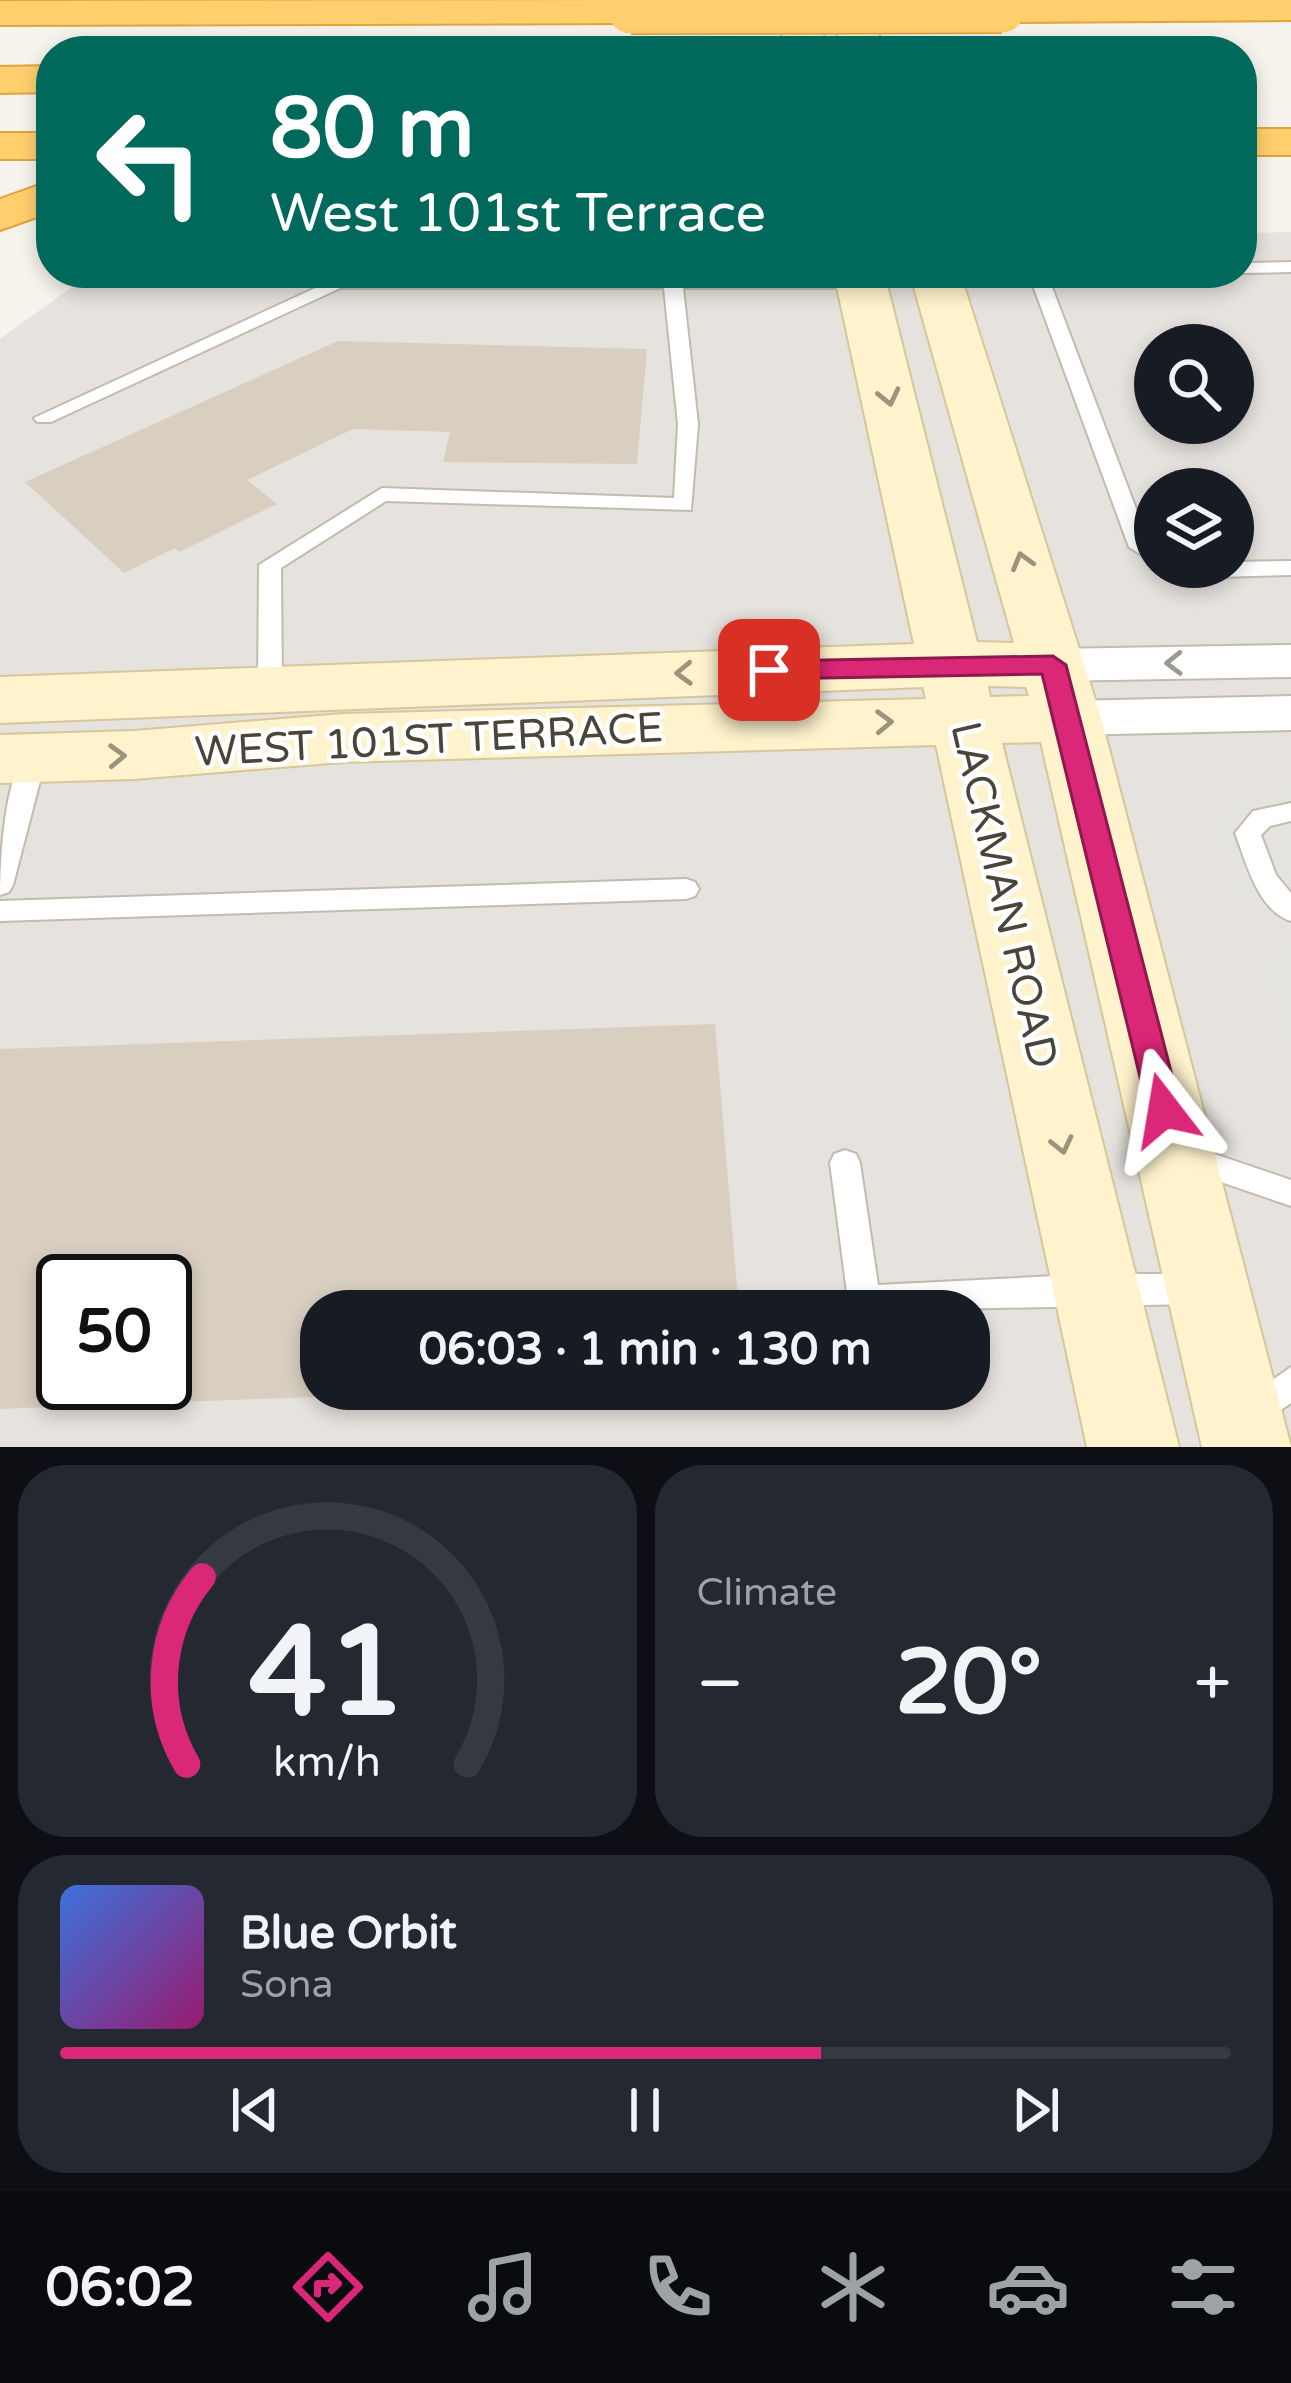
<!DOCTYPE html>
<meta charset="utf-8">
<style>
:root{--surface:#171b24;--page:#242831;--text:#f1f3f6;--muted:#9ea1a6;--line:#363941;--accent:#db2777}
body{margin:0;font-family:"Varela Round",sans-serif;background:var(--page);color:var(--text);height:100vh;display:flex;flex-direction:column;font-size:45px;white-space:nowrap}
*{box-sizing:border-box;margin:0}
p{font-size:39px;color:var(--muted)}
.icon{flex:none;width:66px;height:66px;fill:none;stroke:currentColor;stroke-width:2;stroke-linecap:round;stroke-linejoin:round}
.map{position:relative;height:1447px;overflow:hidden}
.drawer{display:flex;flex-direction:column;gap:18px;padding:18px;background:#0d0f14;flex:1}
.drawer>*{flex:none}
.top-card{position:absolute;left:36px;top:36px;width:1221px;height:252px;border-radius:48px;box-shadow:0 6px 18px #0003;background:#00695c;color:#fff;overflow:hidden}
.fabs{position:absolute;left:1134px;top:324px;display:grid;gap:24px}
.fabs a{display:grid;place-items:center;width:120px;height:120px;border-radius:50%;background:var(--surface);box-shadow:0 6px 18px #0003;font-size:60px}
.speed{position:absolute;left:36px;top:1254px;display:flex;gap:24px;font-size:60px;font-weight:700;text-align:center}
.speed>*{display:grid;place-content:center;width:156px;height:156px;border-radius:50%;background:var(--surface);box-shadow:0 6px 18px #0003;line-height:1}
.speed .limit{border:6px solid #111;border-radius:18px;background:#fff;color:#111}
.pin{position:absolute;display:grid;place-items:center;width:102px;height:102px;color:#fff;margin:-51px;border-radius:24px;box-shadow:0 6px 18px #0006}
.me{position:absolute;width:132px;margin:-66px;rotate:346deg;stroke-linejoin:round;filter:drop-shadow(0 0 9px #0008)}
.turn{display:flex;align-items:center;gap:42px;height:252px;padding:0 36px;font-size:54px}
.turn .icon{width:156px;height:156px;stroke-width:2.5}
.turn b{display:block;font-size:84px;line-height:102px}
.big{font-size:90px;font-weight:800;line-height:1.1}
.drawer .widget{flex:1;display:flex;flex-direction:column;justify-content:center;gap:18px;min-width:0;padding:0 42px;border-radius:48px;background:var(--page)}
.drawer .dial{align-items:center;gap:0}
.dial svg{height:312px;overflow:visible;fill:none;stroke:var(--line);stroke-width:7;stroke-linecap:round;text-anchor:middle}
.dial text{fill:var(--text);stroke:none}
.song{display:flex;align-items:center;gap:36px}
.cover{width:144px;height:144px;border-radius:18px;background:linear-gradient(135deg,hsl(220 70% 55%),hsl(320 70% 35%))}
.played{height:12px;border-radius:6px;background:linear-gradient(90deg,var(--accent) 65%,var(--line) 65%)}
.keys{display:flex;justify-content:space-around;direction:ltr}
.heat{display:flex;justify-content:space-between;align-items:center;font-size:66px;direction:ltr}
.drawer .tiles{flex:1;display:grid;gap:18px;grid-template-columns:1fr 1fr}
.widget:last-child{grid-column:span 2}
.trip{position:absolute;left:300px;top:1290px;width:690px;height:120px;border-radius:48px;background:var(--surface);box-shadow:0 6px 18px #0003;font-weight:800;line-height:120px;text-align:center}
.menu{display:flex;height:192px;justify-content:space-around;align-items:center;background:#090b0e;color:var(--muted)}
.menu .icon{width:84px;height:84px}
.menu .current{color:var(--accent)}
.menu b{font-size:54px;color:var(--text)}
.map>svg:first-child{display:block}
</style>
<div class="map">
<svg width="1291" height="1447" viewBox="0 0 1291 1447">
<rect width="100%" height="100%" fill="#f6f3ec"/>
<!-- industrial -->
<path fill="#e6e2dd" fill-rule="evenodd" d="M1291 232V1447H0V339L83 279 142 273H1242V233ZM1155 345H1233V423H1155ZM1155 489H1233V567H1155ZM63 1281H165V1383H63ZM321 1311H969V1389H321Z"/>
<!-- parking -->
<polygon fill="#e5e3e0" points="1291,785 1291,1039 1282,1039 1250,948 1290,945 1276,923 1263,920 1234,896 1214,833 1220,811 1232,799 1256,789"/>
<!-- building -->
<g fill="#d8cfc1" fill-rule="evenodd">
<polygon points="338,341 647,349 637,464 443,462 450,432 353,429 247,480 277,504 179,552 175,548 124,573 25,482"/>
<path d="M715 1024 739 1311H321V1389H413V1393L0 1409V1049ZM63 1281H165V1383H63Z"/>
</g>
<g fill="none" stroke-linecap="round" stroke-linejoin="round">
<defs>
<g id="lane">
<polygon points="1291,262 1291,272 1242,273 1240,273 1242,263"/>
<polygon points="1039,273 1060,273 1050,282 1149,543 1155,546 1155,563 1129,547 1031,280"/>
<polygon points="337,278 862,278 871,283 862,288 683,288 698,424 691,510 386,501 281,568 282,688 270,696 258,688 259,565 382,488 674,498 678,424 664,288 340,288 51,422 37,422 34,418"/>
<polygon points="1291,561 1291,575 1179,578 1162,567 1233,567 1233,562"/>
<path d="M34 749 46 758 13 885 9 892 0 895C0 865 4 760 34 749Z"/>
<path d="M1291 803V821L1270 826 1261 835 1276 875 1291 893V921C1258 911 1246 862 1235 833L1253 811Z"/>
<polygon points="686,879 695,882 699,889 695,896 686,899 0,921 0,901"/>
<polygon points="1191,1146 1291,1180 1291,1206 1180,1168 1176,1159 1180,1150"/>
<polygon points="845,1150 856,1154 860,1163 878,1285 1096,1274 1194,1274 1205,1279 1210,1289 1205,1299 1194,1304 854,1311 848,1300 830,1163 834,1154"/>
<polygon points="1291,1367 1291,1403 1253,1429 1241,1424 1236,1413 1241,1402"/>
</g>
<g id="street">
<polygon points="1291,645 1291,677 1053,681 1037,676 1030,665 1037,654 1053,649"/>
<polygon points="1291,696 1291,730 1068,735 1051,730 1044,718 1051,706 1068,701"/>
</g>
<g id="secondary">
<polygon points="775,0 815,0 827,51 785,51"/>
<polygon points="828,0 868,0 884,51 842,51"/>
<path d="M834 273H884L977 642 1014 643 910 273H960L1101 718 1291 1447H1202L1041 742 1002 743 1179 1447H1087L936 745 343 762 134 779 0 783V735L134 731 343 714 926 699 923 687 0 723V677L914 644ZM988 686 1026 687 1029 696 990 697Z"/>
</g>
<g id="highway">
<polygon points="635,0 645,3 651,11 645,19 631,23 0,25 0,1"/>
<polygon points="994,0 1291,0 1291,20 1002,22 988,18 982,10"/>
<polygon points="51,66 51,92 0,93 0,67"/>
<rect x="1242" y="129" width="49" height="26"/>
<rect x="0" y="133" width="51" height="26"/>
<polygon points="51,181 51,212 0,230 0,199"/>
</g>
</defs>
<!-- lane casing -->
<use href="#lane" stroke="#c2bbae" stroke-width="4"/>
<!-- street casing -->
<use href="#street" stroke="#c2bbae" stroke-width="4"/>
<!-- secondary casing -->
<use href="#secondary" stroke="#d6c79b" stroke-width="4"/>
<!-- highway casing -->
<use href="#highway" stroke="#e0a43c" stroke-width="4"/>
<!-- lane -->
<use href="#lane" fill="#fff" fill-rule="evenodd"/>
<!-- street -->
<use href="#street" fill="#fff" fill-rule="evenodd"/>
<!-- secondary -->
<use href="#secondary" fill="#fff3cd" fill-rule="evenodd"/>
<!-- highway -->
<use href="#highway" fill="#ffcf6e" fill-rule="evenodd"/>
<defs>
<polyline id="highway-bridge" points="631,11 1002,10"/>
</defs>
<!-- highway-bridge casing -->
<use href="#highway-bridge" stroke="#e0a43c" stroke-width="48" stroke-linecap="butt"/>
<!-- highway-bridge -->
<use href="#highway-bridge" stroke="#ffcf6e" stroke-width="45"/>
</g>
<!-- one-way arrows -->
<defs><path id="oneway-chevron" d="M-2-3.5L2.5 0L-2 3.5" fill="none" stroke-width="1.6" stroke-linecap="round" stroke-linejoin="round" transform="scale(3)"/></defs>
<g stroke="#9c937c">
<use href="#oneway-chevron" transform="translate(889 397) rotate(77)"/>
<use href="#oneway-chevron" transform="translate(1022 561) rotate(-106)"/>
<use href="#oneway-chevron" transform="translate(684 673) rotate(178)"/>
<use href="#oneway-chevron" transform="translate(884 722) rotate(-2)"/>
<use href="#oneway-chevron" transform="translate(117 756) rotate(-2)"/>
<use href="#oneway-chevron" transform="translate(1062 1145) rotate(77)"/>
</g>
<use stroke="#9c9892" href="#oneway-chevron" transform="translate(1174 663) rotate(179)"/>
<!-- route -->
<polygon fill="#db2777" stroke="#8e194d" stroke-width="3" points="1053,656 1066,665 1181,1110 1176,1120 1164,1125 1153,1120 1148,1110 1042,674 769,679 755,670 769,661"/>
<g text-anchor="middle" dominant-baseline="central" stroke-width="9" stroke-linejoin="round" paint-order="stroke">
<!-- street labels -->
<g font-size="42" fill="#4b4439" stroke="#fff">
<text transform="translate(429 740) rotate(-3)">WEST 101ST TERRACE</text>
<text transform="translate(1004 895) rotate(77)">LACKMAN ROAD</text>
</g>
</g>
</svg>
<div class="fabs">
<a><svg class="icon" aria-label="search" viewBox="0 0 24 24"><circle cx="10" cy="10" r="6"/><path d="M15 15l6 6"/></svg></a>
<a><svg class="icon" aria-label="layers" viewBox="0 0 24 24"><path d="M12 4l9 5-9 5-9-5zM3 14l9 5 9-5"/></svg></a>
</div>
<div class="speed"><div class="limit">50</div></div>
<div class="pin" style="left:769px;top:670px;background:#d93025"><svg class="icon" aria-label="arrive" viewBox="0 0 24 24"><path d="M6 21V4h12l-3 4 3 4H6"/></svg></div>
<svg class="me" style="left:1164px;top:1110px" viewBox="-20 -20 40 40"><path d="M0-17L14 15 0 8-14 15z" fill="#db2777" stroke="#fff" stroke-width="4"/></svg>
<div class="trip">06:03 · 1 min · 130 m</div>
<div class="top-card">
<div class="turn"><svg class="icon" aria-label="left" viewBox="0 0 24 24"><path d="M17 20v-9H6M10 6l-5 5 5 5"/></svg><div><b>80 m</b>West 101st Terrace</div></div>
</div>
</div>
<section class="drawer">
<div class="tiles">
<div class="widget dial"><svg viewBox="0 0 100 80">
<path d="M14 69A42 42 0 1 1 86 69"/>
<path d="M14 69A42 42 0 0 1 18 21" stroke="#db2777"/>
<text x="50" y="56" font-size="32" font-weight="700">41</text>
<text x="50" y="72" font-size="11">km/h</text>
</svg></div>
<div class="widget"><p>Climate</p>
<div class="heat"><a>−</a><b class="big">20°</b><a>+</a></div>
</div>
<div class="widget">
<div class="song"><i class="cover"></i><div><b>Blue Orbit</b><p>Sona</p></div></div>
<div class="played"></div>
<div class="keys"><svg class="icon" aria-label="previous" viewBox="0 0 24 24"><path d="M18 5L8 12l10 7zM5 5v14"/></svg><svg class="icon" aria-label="pause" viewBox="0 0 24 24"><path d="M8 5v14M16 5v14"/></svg><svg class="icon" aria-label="next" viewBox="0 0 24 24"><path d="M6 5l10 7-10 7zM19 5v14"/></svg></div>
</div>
</div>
</section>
<nav class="menu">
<b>06:02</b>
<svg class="icon current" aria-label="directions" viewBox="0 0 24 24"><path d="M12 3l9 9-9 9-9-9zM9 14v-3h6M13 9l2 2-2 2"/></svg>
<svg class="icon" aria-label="music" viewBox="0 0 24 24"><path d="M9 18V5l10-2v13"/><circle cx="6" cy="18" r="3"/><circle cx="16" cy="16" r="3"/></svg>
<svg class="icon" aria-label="phone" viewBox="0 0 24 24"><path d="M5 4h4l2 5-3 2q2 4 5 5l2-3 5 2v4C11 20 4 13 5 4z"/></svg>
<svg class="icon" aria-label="climate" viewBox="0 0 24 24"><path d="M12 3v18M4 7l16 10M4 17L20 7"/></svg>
<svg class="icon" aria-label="car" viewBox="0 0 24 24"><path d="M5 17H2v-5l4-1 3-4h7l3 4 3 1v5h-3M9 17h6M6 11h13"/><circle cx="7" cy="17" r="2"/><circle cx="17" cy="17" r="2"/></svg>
<svg class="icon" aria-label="filters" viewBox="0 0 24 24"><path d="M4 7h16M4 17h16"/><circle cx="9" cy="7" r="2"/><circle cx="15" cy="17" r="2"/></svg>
</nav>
